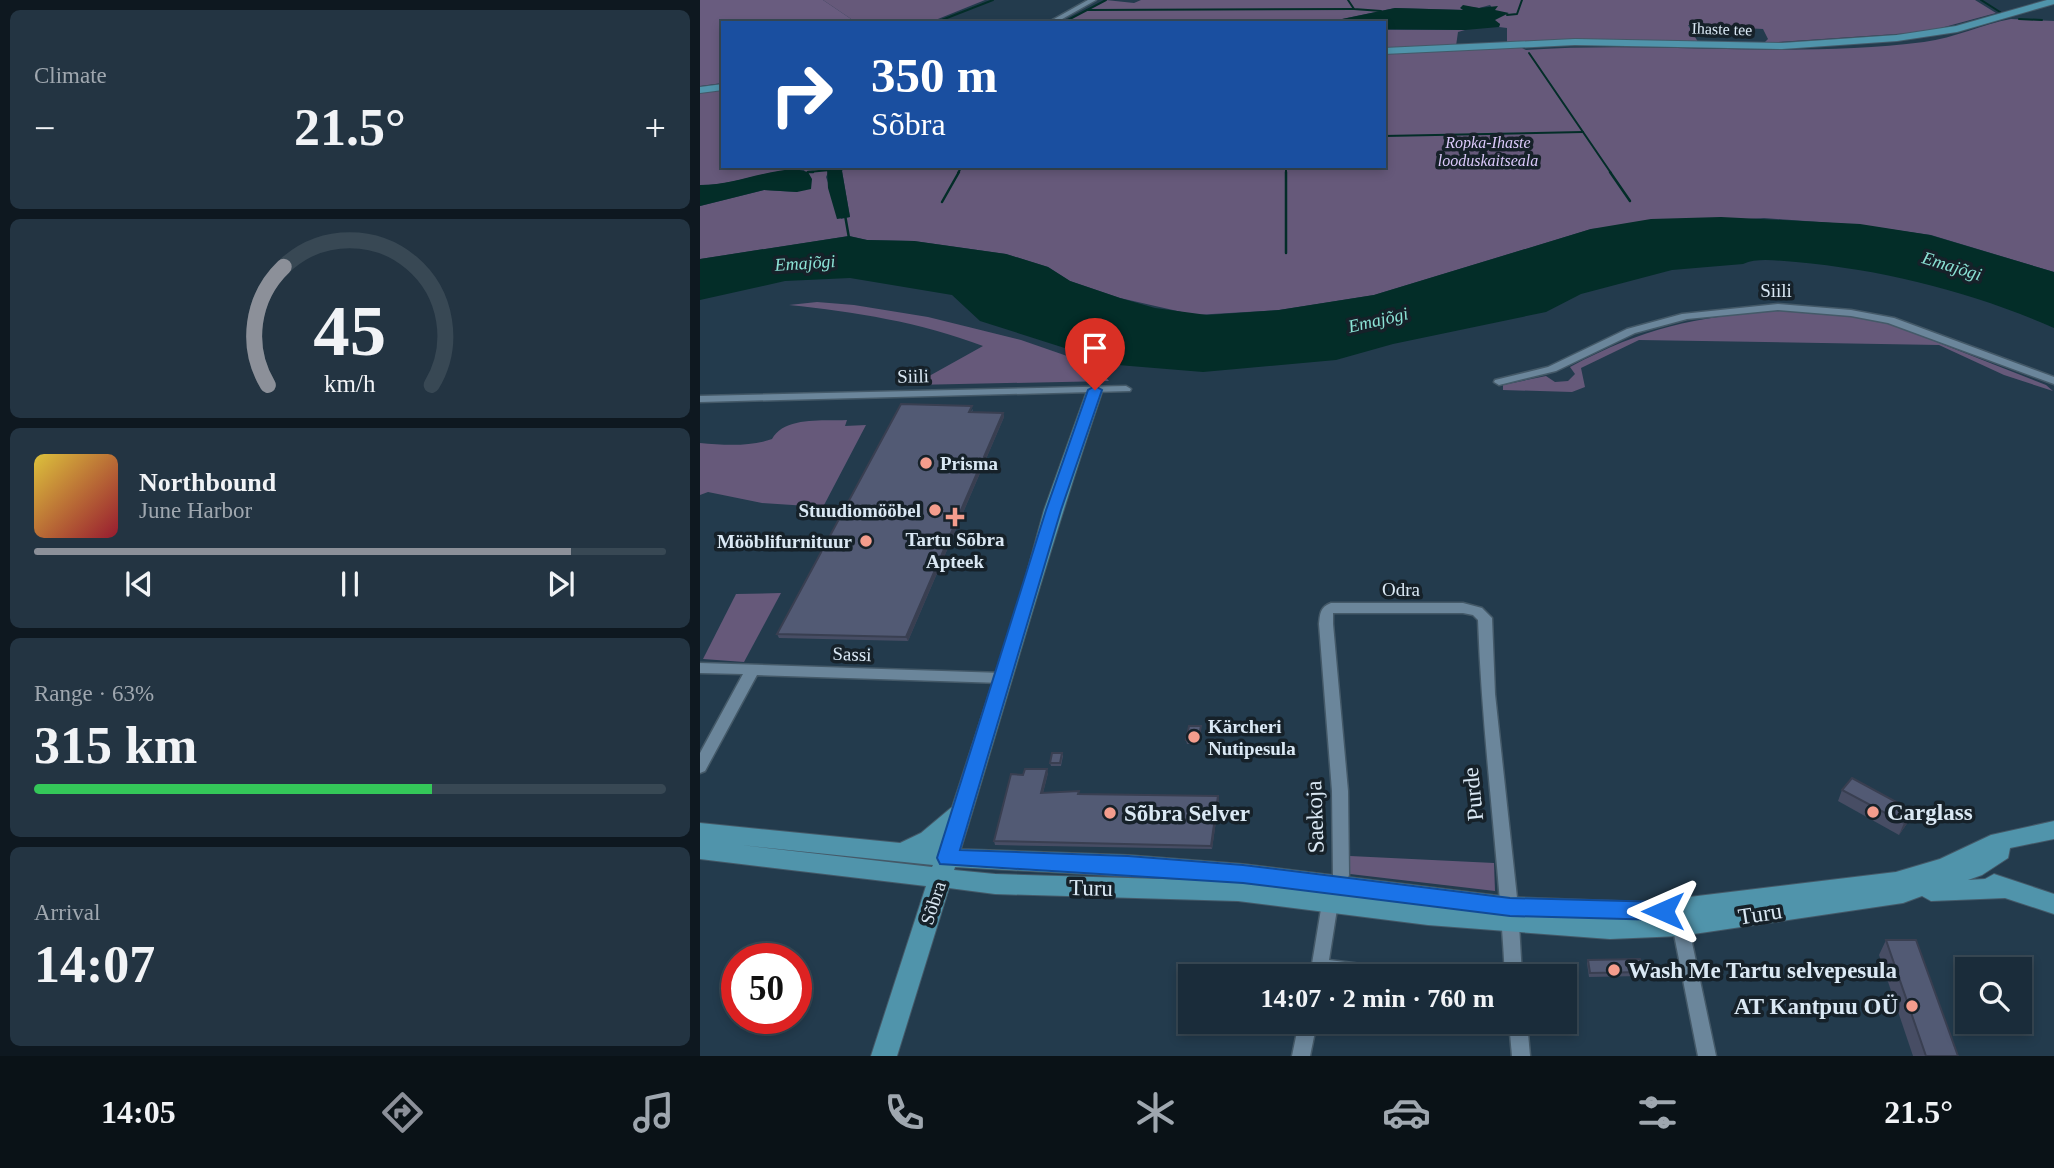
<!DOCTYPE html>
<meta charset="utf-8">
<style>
:root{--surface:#1a2c3a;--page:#233442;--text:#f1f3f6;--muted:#9fa7af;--line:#384854;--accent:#8c9099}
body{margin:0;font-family:Georgia,serif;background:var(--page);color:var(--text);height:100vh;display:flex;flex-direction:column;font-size:26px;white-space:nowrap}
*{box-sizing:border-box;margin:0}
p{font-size:23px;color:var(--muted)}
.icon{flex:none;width:38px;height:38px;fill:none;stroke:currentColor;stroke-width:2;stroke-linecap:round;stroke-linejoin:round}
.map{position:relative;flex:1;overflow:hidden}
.drawer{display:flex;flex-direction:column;gap:10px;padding:10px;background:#0e1820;width:700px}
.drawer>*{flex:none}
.hud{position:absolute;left:21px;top:21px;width:665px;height:147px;border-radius:0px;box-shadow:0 4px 10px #0003,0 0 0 2px var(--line);background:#1a4fa0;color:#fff;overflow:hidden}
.fabs{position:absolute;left:1255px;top:957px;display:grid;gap:14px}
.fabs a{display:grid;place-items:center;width:77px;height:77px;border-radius:0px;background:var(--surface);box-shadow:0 4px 10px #0003,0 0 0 2px var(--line);font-size:35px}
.speed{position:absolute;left:21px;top:943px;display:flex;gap:14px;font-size:35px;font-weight:700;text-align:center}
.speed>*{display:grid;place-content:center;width:91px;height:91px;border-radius:50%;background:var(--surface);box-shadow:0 4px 10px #0003,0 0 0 2px var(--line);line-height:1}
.speed .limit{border:10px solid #d22;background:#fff;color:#111}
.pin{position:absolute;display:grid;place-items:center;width:60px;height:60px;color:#fff;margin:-72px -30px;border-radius:50% 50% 50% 0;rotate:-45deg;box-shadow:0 0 7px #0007}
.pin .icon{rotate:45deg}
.me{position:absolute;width:77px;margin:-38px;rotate:270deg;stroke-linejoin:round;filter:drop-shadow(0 0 5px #0008)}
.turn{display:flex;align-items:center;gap:24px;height:147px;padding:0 35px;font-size:32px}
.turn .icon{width:91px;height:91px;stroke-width:2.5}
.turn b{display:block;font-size:49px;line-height:60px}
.big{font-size:52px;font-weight:700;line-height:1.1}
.drawer .card{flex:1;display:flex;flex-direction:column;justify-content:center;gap:10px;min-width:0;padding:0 24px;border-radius:10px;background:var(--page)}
.drawer .dial{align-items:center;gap:0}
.dial svg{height:182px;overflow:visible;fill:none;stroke:var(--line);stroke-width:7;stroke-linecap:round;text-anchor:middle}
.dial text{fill:var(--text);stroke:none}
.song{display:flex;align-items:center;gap:21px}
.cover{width:84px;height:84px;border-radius:10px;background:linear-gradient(135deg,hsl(50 70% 55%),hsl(350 70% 35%))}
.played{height:7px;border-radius:4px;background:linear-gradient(90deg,var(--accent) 85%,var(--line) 85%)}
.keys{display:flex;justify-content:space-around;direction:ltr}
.heat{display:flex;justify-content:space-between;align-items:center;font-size:38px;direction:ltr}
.charge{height:10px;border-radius:5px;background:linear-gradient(90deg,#34c759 63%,var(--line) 0)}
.trip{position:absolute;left:478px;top:964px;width:399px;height:70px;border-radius:0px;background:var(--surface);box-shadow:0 4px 10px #0003,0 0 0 2px var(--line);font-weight:700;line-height:70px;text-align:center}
.tabs{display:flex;height:112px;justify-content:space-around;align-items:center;background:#0a1217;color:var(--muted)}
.tabs .icon{width:49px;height:49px}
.tabs .selected{color:var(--accent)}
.tabs b{font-size:32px;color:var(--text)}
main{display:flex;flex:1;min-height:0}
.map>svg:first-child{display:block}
</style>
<main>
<section class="drawer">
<div class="card"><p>Climate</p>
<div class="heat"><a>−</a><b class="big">21.5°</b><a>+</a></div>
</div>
<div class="card dial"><svg viewBox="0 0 100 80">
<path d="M14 69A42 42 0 1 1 86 69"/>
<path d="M14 69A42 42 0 0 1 21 17" stroke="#8c9099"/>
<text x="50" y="56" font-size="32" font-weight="700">45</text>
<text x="50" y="72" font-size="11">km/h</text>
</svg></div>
<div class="card">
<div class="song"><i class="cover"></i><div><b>Northbound</b><p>June Harbor</p></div></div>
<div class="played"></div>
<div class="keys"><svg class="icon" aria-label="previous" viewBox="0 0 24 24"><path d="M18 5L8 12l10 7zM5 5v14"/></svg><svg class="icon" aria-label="pause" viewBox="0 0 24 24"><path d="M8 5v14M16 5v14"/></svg><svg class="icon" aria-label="next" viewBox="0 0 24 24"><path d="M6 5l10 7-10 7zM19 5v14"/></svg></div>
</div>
<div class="card"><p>Range · 63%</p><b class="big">315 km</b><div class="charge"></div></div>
<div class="card"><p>Arrival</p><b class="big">14:07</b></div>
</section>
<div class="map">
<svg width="1354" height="1056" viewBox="0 0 1354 1056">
<rect width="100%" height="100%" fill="#233b4d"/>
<!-- green -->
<g fill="#66597a">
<polygon points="123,0 285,0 228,23 157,23"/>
<polygon points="406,0 434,3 441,0 1275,0 1296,13 1226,32 1064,43 1068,39 1063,29 988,25 998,42 807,42 807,28 799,27 800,24 794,21 794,10 790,5 779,8 763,6 761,8 765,10 695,8 623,23 366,21"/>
<path d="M1311 19 1354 21V272L1231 235 1160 225 1064 218 891 229 674 295 579 310 495 315 420 298 370 281 348 267 306 254 214 241 167 240 149 236 0 259V206L64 190 97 192 108 176 104 170C68 168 36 186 0 185V93L23 90V166H131L126 177 141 219 150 217 142 171 144 166H684V54L820 47 826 50C958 41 1092 59 1224 42 1255 38 1282 24 1311 19Z"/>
<polygon points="684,30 765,30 758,32 756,46 684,49"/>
<path d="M117 302 154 305 228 317 321 340 396 366 409 381 213 385 283 346C220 322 155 312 89 305Z"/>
<path d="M1076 310 1148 316 1191 324 1346 385 1353 391 1304 375 1239 345 939 340 881 368 885 387 872 392 803 390V385L846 376 855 382 868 381 875 374 870 367C945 327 993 318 1076 310Z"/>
<path d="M147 420 145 426 166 425 123 507 62 503 8 492 0 495V443C23 445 50 447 72 439 84 416 125 421 147 420Z"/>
<polygon points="81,593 44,662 3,659 36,594"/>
<polygon points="650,856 794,863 795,891 650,874"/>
</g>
<!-- forest -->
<polygon fill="#695c7f" points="0,0 123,0 157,23 23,23 23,83 0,86"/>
<!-- water -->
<g fill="#032d28">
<polygon points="763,5 779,8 798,6 795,10 809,13 795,20 800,24 799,27 765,30 684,29 684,23 623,23 695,8 763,10 760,8"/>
<polygon points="131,166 144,166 142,171 150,217 137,219 128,188 127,169"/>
<path d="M95 169 108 172 112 179 111 189 97 192 64 190 0 206V185C33 185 61 171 95 169Z"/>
<path d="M1021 217 1160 224 1230 235 1354 272V328C1272 292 1185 270 1096 262 1079 261 1058 257 1043 264L972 270 881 294 846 312 693 344 636 360 503 372 418 365 280 321 252 295 150 278 85 281 0 300V259L149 236 167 240 214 241 306 254 348 267 370 281 420 298 455 308 507 315 579 310 674 295 891 229 951 219Z"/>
</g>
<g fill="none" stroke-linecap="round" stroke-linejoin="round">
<!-- stream-far1 -->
<g stroke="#032d28" stroke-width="2">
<polyline points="648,0 654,9 681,11"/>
<polyline points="1281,0 1300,12"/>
<polyline points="387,10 654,9"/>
<polyline points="807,15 817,14 822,0"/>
<polyline points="1319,19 1342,20"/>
<polyline points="366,21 406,0"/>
<polyline points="234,23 293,0"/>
<polyline points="829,53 911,173"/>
<polyline points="684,136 883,132"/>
<polyline points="586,166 586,173"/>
<polyline points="108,172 130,170"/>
<polyline points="258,173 262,166"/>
</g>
<!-- stream -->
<g stroke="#032d28" stroke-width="2.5">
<polyline points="108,172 113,172"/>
<polyline points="586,172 586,253"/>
<polyline points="910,172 930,201"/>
<polyline points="242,202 259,172"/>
<polyline points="145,215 149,238"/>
</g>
<defs>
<g id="street">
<polygon points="388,0 396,0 355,23 347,23"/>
<polygon points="1078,304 1151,310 1194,318 1354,377 1354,384 1188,323 1151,316 1078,310 987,319 935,333 856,371 799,385 794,382 795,380 848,367 927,329 982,314"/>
<polygon points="426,386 431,389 430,391 0,402 0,396"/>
<path d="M631 603H763L782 608 792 618 795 694 818 907 822 976H805C799 857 782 739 778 620L773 615 763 613H633V624L648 791 649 875 637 909 629 960 693 968 699 971 702 976H610L621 909 633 875 632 791 619 624C620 614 620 607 631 603Z"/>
<polygon points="0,663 302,673 307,674 309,678 307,682 302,683 57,675 5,771 0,773 0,753 43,674 0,673"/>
<polygon points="979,912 985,914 987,919 1016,1056 998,1056 971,919 973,914"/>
<polygon points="599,1022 617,1022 610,1056 592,1056"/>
<polygon points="809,1022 827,1022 830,1056 812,1056"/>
</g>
<g id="secondary">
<polygon points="1347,0 1354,0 1354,4 1257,32 1197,41 1082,49 875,45 684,54 684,48 875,39 1082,43 1197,35 1256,26"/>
<polygon points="23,84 23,90 0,93 0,87"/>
<path d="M395 385 403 390C351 542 308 696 261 849L428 855 543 864 810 897 948 902 1196 872 1240 859 1291 835 1354 821V839L1310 848 1308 858 1282 875 1268 880 1285 879 1294 874 1354 894V914L1305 898 1231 901 1222 896 1203 903 980 936 910 939 728 925 538 901 295 894 249 888 197 1056H171L226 886 0 859V823L200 843 221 833 252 807 319 601 344 510 387 390ZM41 845 233 865 232 867ZM255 867 496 880 295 874 254 870Z"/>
</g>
</defs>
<!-- street casing -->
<use href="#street" stroke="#445968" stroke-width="3"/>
<!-- secondary casing -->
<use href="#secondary" stroke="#445968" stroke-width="2"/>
<!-- street -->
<use href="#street" fill="#6b869b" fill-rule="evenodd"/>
<!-- secondary -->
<use href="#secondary" fill="#5094ab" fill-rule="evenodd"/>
</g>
<!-- wall -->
<g fill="#474d64">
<polygon points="273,409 272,413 303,413 304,417 208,641 79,638 77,634"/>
<polygon points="501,726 501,730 499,744 487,744 486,740"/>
<polygon points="362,753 363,756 361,766 351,766 350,763"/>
<polygon points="348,773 343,793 379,791 379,794 518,796 519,800 512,849 295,845 294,841 323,775"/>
<polygon points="1142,790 1208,822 1199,835 1138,801"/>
<polygon points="1186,940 1258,1056 1213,1056 1179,955"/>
<polygon points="888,960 943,972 942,976 889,977 887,963"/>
</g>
<!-- shaded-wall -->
<g fill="#393f51">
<polygon points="303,413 304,417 208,641 206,637"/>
<polygon points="347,769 348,773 342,797 341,793"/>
<polygon points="518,796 519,800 512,849 511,846"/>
<polygon points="1213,811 1208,822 1199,835 1204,823"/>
</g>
<!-- building -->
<g fill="#525a74" stroke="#393f51" stroke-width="2">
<polygon points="201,404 272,406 269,412 303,413 206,637 77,634"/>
<polygon points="489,726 501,726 498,740 486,740"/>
<polygon points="352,753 362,753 360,763 350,763"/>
<polygon points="325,769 347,769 341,793 379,791 378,794 518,796 511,846 294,841 311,774 323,775"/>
<polygon points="1152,778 1213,811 1204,823 1142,790"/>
<polygon points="1186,940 1216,940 1258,1056 1226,1056"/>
<polygon points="940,959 943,972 890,973 888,960"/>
</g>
<!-- route -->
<polygon fill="#1a73e8" stroke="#114b97" stroke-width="2" points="395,386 402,390 361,510 260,850 428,856 543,865 810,898 963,902 970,905 974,911 970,918 963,920 810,916 543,883 240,864 237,858 346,510 388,390"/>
<!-- markers -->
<g fill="#f49d8d" stroke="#162129" stroke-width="2.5">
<circle cx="226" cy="463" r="7"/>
<circle cx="235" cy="510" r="7"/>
<path d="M251.5 506.5h7v7h7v7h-7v7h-7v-7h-7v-7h7z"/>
<circle cx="166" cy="541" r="7"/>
<circle cx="494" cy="737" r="7"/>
<circle cx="1173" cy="812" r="7"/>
<circle cx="410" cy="813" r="7"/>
<circle cx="914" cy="970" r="7"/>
<circle cx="1212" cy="1006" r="7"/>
</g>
<g text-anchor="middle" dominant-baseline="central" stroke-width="7" stroke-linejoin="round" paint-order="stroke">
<!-- far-street labels -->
<g font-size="16" fill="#dae8f4" stroke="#162129">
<text transform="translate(1022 29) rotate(2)">Ihaste tee</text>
</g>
<!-- far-park labels -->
<g font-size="16" font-style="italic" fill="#dbc9fa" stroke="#162129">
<text x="788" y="142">Ropka-Ihaste<tspan x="788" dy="18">looduskaitseala</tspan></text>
</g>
<!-- far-water labels -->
<g font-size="18" font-style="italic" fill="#8be2d5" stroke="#162129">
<text transform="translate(105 263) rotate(-4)">Emajõgi</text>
<text transform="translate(1252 266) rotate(17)">Emajõgi</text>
<text transform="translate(678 320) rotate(-13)">Emajõgi</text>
</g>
<!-- street labels -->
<g font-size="19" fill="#dae8f4" stroke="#162129">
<text x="1076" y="290">Siili</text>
<text transform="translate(213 376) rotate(-1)">Siili</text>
<text x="701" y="589">Odra</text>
<text transform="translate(152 654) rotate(2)">Sassi</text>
<text transform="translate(233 903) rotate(-72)">Sõbra</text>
</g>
<!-- poi labels -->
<g font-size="19" font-weight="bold" fill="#dae8f4" stroke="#162129" text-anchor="start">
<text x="240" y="463">Prisma</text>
<text x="221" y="510" text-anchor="end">Stuudiomööbel</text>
<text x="255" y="539" text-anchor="middle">Tartu Sõbra<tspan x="255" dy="22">Apteek</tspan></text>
<text x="152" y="541" text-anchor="end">Mööblifurnituur</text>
<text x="508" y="726">Kärcheri<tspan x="508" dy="22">Nutipesula</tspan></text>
</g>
<!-- near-street labels -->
<g font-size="23" fill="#dae8f4" stroke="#162129">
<text transform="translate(773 794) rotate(-96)">Purde</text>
<text transform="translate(615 817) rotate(-92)">Saekoja</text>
<text transform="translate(391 888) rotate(1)">Turu</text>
<text transform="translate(1060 914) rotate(-9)">Turu</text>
</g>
<!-- near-poi labels -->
<g font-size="23" font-weight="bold" fill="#dae8f4" stroke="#162129" text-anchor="start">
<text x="1187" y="812">Carglass</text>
<text x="424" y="813">Sõbra Selver</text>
<text x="928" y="970">Wash Me Tartu selvepesula</text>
<text x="1198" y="1006" text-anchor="end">AT Kantpuu OÜ</text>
</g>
</g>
</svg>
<div class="fabs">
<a><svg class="icon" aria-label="search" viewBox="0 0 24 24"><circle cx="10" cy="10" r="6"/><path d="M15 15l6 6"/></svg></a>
</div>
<div class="speed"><div class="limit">50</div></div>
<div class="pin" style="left:395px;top:390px;background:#d93025"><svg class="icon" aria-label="arrive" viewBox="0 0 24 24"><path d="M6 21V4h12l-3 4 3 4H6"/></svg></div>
<svg class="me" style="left:963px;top:911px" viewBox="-20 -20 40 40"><path d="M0-17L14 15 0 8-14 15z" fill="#1a73e8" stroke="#fff" stroke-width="4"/></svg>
<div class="trip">14:07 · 2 min · 760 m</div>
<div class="hud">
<div class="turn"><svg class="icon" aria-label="right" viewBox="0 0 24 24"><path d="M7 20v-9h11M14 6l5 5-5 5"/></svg><div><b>350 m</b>Sõbra</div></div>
</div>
</div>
</main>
<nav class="tabs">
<b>14:05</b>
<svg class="icon selected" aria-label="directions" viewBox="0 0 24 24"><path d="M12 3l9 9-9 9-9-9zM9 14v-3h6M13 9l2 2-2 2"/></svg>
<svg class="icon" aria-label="music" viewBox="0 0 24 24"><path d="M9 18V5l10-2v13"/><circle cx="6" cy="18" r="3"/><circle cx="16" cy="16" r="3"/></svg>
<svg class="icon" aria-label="phone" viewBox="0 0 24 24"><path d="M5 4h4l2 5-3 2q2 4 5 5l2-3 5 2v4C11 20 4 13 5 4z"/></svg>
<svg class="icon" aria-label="climate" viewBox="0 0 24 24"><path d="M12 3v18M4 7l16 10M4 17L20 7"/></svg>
<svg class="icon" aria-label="car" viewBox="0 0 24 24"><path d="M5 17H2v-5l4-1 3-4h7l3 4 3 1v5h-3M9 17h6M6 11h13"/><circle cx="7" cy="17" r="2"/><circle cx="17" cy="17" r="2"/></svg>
<svg class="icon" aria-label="filters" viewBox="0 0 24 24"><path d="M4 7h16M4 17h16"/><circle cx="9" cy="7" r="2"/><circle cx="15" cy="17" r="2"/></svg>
<b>21.5°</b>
</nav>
